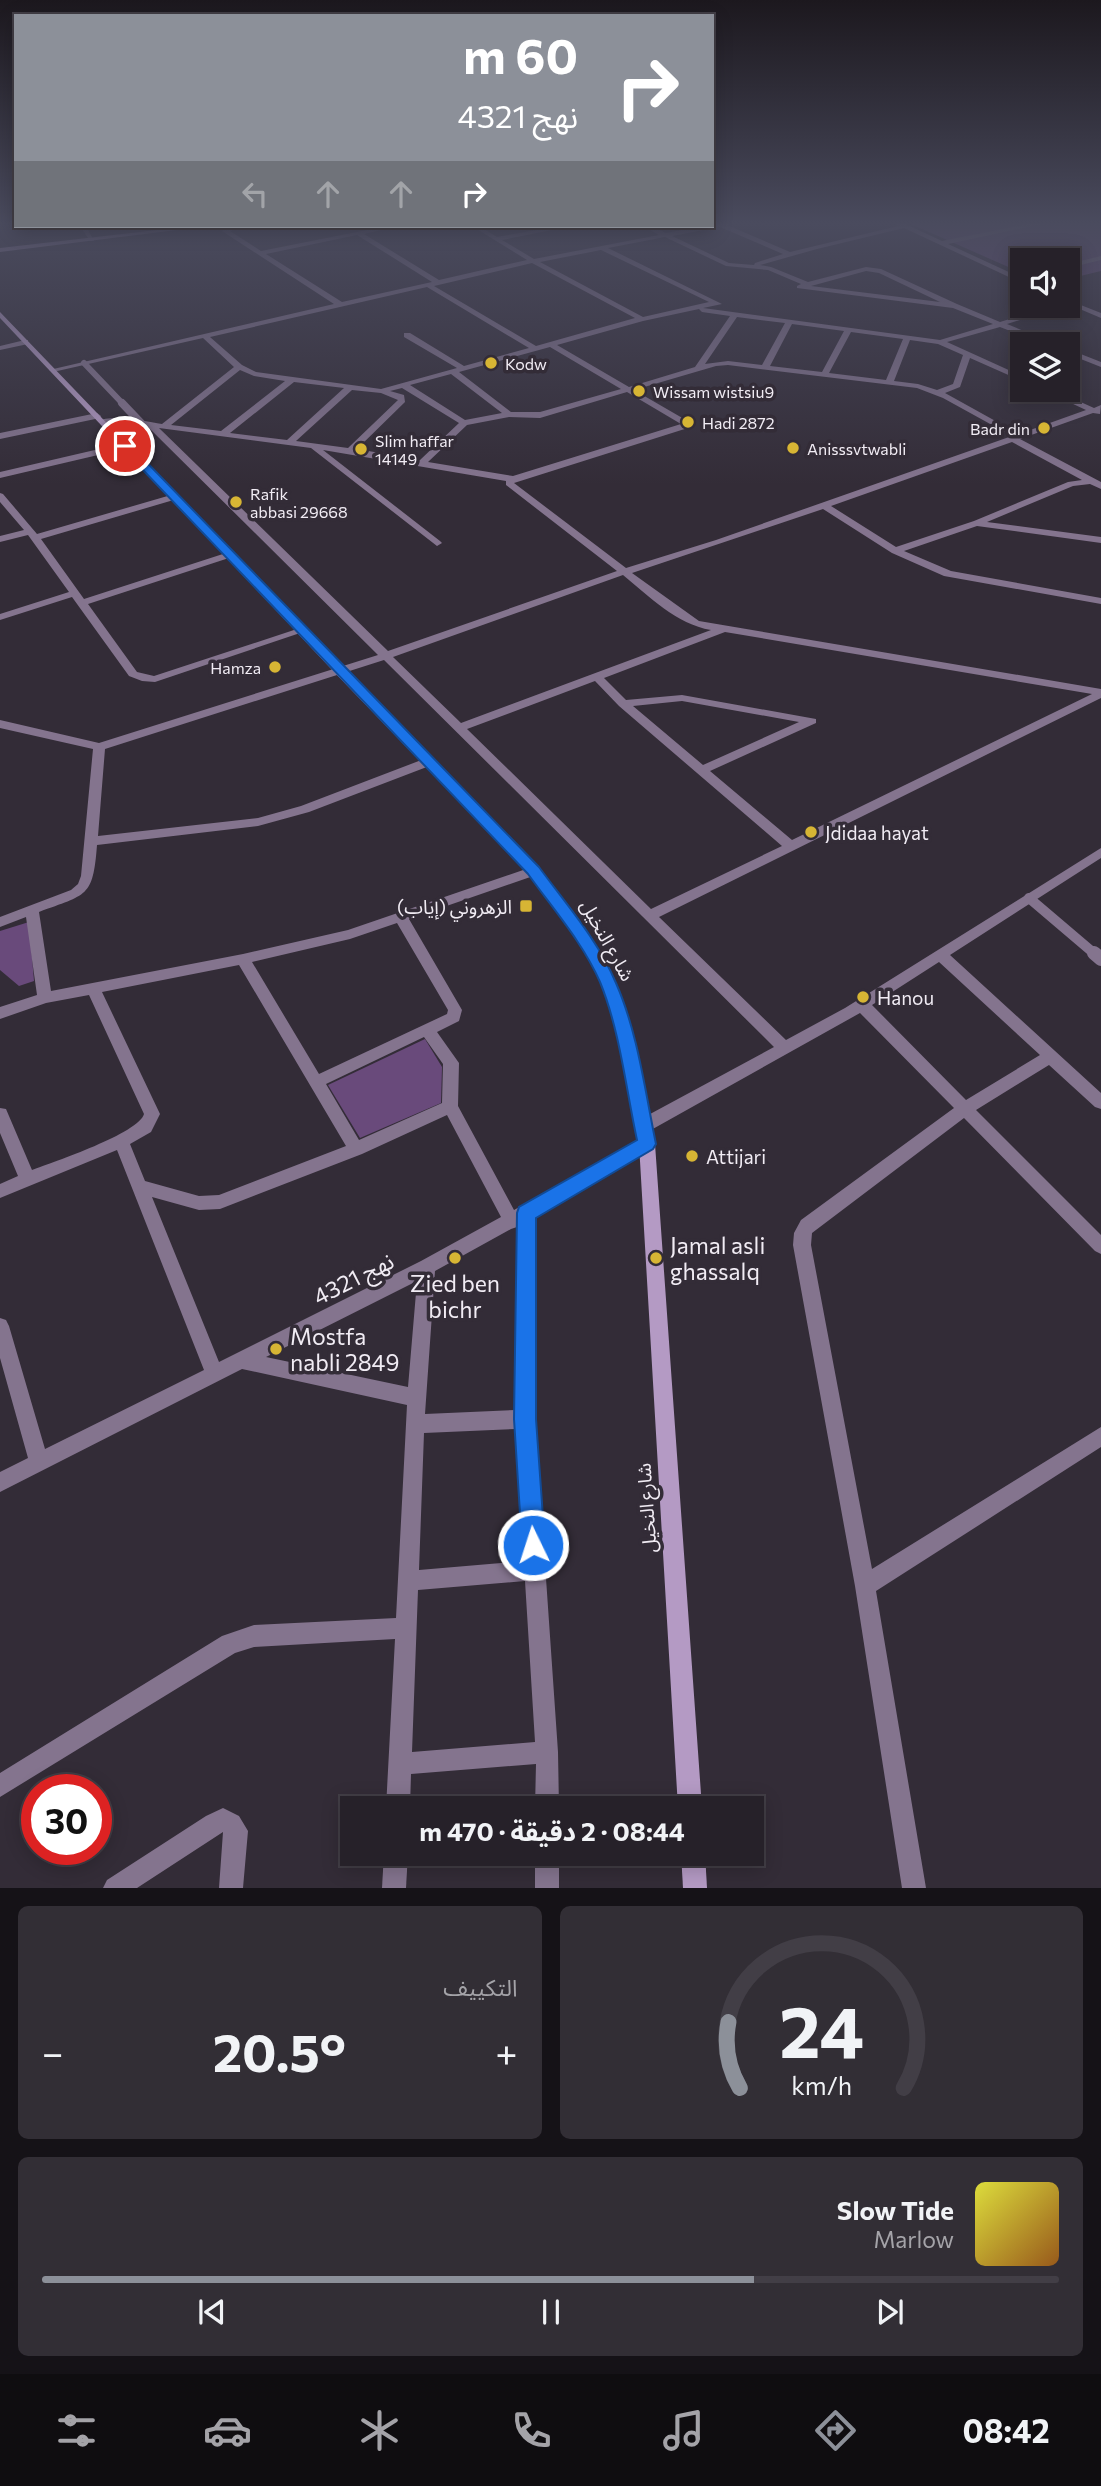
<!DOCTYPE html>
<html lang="ar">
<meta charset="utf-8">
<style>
:root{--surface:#262129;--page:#322e35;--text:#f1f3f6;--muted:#a4a3a8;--line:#423e46;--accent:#8c9099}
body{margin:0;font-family:Commissioner,"Noto Sans Arabic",sans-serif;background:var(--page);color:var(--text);direction:rtl;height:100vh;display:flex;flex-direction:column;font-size:26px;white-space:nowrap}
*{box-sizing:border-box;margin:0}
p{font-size:23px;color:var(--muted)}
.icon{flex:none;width:38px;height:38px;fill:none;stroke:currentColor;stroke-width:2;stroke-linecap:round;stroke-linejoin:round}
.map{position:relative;height:1888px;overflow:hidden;direction:ltr}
.details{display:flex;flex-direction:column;gap:18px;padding:18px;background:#151217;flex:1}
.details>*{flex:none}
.guide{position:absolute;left:14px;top:14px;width:700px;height:214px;border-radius:0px;box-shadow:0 4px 18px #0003,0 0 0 2px var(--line);direction:rtl;background:#8c9099;color:#fff;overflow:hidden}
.tools{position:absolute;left:1010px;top:248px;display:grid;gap:14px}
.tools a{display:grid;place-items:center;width:70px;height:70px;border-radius:0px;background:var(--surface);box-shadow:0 4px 18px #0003,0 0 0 2px var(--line);font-size:35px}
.speed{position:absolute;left:21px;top:1774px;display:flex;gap:14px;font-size:35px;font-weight:700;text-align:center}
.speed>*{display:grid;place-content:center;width:91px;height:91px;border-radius:50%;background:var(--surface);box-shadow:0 4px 18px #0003,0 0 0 2px var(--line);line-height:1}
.speed .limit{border:10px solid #d22;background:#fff;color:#111}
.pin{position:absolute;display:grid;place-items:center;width:60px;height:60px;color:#fff;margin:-30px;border:4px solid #fff;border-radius:50%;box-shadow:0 2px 7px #0007}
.me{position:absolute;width:77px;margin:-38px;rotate:356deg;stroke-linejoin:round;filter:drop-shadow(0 0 5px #0008)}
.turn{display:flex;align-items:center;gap:24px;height:147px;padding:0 21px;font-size:32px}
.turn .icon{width:91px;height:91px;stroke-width:2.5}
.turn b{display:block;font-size:49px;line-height:60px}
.lanes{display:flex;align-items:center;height:66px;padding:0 21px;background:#0003;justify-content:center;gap:35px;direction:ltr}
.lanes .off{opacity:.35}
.big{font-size:52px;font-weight:700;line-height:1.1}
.details .widget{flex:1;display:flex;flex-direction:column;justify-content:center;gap:10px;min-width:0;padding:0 24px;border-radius:10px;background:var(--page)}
.details .dial{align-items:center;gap:0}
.dial svg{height:182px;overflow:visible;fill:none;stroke:var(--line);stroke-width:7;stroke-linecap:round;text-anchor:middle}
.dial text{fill:var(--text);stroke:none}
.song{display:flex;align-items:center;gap:21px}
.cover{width:84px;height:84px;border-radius:10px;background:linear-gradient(135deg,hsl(60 70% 55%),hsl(30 70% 35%))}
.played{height:7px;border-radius:4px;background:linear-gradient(90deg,var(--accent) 70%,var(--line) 70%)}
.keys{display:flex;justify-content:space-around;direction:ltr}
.heat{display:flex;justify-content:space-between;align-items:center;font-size:38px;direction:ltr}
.details .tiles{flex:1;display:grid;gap:18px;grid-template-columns:1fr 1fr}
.widget:last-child{grid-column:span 2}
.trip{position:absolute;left:340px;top:1796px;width:424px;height:70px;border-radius:0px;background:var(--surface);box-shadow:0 4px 18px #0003,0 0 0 2px var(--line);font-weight:700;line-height:70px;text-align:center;direction:rtl}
.menu{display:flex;height:112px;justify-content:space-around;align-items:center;background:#0f0d10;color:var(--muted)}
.menu .icon{width:49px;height:49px}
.menu .selected{color:var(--accent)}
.menu b{font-size:32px;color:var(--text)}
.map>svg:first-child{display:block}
</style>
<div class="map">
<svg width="1101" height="1888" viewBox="0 0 1101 1888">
<rect width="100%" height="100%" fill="#332c37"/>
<!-- green -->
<g fill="#694a7b">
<polygon points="904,221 1101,221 1101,271 1068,279 1068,261 1022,261 1022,273"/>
<polygon points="29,922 34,981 19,986 0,970 0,931"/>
<polygon points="425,1039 442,1067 441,1103 360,1138 328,1085"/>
</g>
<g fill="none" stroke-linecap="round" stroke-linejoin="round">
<!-- lane-far3 -->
<polyline stroke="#84748e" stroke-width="6" points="84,363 124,405"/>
<!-- lane-far2 -->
<polyline stroke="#84748e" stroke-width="8" points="122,403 141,423"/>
<!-- lane-far1 -->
<polyline stroke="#84748e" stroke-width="10" points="1029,898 1096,955"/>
<!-- lane -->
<polyline stroke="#84748e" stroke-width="14" points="1094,953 1101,959"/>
<!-- street -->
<g fill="#84748e" fill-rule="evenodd">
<path d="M730 221H742L727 225 790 252 898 226 894 221H899L942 241 1044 221H1056L948 244 1022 278V283L904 228 817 249 760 265 771 267 808 282 866 267 881 269 957 304 1000 322 1052 306H1064L1007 324 1057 345H1046L1000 327 947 342 1022 376V381L970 358 960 387 945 393 1019 434 1086 410 1043 390H1054L1094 408 1101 405 1100 414 1093 413 1020 439 1101 482V489L1090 484 1073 486 987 522 1101 537V543L977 526 904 551 951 571 1101 598V604L944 576 892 553 823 509 632 573 699 621 1101 689V698L659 917 786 1040 845 1008 1101 848V858L950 955 1101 1093V1109L1095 1107 1049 1065 976 1110 1101 1235V1254L1095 1251 964 1118 812 1233 811 1245 872 1569 1101 1427V1447L876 1591 926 1888H902L855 1586 793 1245 794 1233 801 1220 954 1108 860 1013 651 1130 645 1132 639 1130 637 1125 639 1120 774 1047 384 660 105 749 98 836 258 818 301 806 424 759H432L434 762 432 765 309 812 258 826 97 845C93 898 87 894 39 912L51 991 243 954 348 930 529 868 534 867 541 871 539 874 409 919 462 1010 459 1021 437 1032 459 1063 458 1106 514 1210 641 1139 647 1137 653 1139 655 1144 653 1149 534 1215 535 1419 558 1752 559 1808H535L536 1764 411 1774 410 1808H386L395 1639 254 1647 235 1653 0 1797V1773L222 1636 254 1625 396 1618 407 1405 242 1369 0 1492V1472L28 1458 0 1358V1318L6 1320 9 1326 45 1449 204 1370 117 1150 0 1198V1184L18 1176 0 1133V1108L6 1109 32 1170C54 1162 139 1133 144 1114L89 995 46 1003 0 1019V1007L37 995 26 917 0 927V917L71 890 78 884 81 876 93 749 0 728V720L99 743 378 655 148 427 102 424 98 421C112 414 145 421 162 424L234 367 203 338 53 372 49 370 334 304 222 231 224 228 248 226 230 231 261 251 387 226H398L364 234 439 280 527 260 472 226H479L497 237 559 226H572L502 240 534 259 659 235 643 226H651L666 233ZM720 227 783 254 755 263 754 265 729 263 672 236ZM357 235 432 282 342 302 266 254ZM665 237 726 266 768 270 801 284 797 286V288L953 308 993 324 940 340 703 308 722 304 608 248ZM601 250 709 302 643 317 540 262ZM532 263 635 318 536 346 434 286ZM866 271 879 273 940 302 811 286ZM427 287 529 348 464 366 410 333H404V337L457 368 381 389 256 372 242 365 210 337ZM699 309 702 312 730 316 695 367 629 387 557 345 643 321ZM737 317 785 323 762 365 728 361 705 364ZM792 324 844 331 822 372 770 366ZM851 332 903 339 886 380 829 373ZM910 340 938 344 963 355 953 384 937 390 918 384 894 381ZM550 347 621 389 540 412H511L459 372ZM728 365 917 388 943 398 1012 436 716 540 626 568 514 483 691 427V423L634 390 716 366ZM240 370 254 376 285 381 221 431 171 425ZM451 374 502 413 465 420 410 385ZM294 382 344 388 287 440 230 433ZM402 388 459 423 420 460 357 449 405 402 404 395 390 391ZM352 390 381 393 398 400 348 448 296 441ZM627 392 681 424 513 476 428 462 467 425 509 417 540 418ZM159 428 311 448 437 546 442 543 440 541 323 450 506 481V485L617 571 388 651ZM1012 442 1082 480 1068 482 974 521 896 547 831 506ZM623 575C650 597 676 624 711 630L461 723 393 657ZM725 632 1092 694 792 840 710 771 816 723V719L682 695 626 700 604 678ZM595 681 619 706 782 846 651 909 467 729ZM682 701 799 722 703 765 633 706ZM397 923 448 1010 447 1014 319 1074 252 962 350 939ZM939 962 1040 1055 966 1100 872 1005ZM239 965 346 1146 219 1195 199 1196 145 1181 130 1144 151 1132 160 1114 102 992ZM424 1037 443 1064 442 1103 359 1140 326 1084ZM447 1115 501 1217 421 1261 219 1362 152 1197 199 1210 220 1209 362 1154ZM517 1227 516 1410 425 1414 435 1271 511 1229ZM417 1281 408 1387 266 1357ZM516 1429 524 1561 419 1570 424 1433ZM525 1581 535 1742 412 1752 418 1590Z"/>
<polygon points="80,226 86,226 94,241 90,241"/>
<polygon points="1101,256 1101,260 1068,268 1068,264"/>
<polygon points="1068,300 1101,313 1101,318 1068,304"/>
<polygon points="25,340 28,340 28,344 0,350 0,346"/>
<polygon points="1068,349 1101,362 1101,367 1068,354"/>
<polygon points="97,413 101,416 100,418 0,439 0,433"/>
<polygon points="125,443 128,444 128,448 0,478 0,472"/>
<polygon points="0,493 3,494 37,534 171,495 177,495 177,499 41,539 84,599 226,553 232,553 232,557 88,604 137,672 154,676 297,629 305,629 306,631 155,682 142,681 129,676 72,597 0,620 0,614 69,592 28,535 0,542 0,536 24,530 0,502"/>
<polygon points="223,1808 239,1816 248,1831 243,1888 219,1888 223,1832 137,1888 103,1888 107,1880 206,1816"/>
<polygon points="384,1853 408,1853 406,1888 382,1888"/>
<rect x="535" y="1853" width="24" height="35"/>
</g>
<!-- secondary -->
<g fill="#b49ac4" fill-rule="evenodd">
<polygon points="192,226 209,226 0,252 0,248"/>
<polygon points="0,312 344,670 539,868 589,935 615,982 631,1034 655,1144 702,1808 678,1808 639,1144 617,1034 601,982 579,942 529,874 336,674 0,318"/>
<polygon points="681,1853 705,1853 707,1888 683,1888"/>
</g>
</g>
<!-- sky -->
<linearGradient id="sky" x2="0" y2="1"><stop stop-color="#1c181e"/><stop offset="0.46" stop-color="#4a4b5e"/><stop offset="1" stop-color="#4a4b5e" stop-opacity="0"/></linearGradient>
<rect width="1101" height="485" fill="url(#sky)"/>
<!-- route -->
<path fill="#1a73e8" stroke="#114b97" stroke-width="2" d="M122 444H129L539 867C566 904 598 940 616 983 638 1033 645 1091 656 1144L653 1149 536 1218V1419L545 1545 542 1553 533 1556 525 1553 522 1545 514 1419 517 1213 519 1207 637 1140C626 1089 620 1031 600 982 583 943 553 909 528 874L122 448Z"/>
<!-- markers -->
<g fill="#d7b534" stroke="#332c37" stroke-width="2.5">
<circle cx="491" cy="363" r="7"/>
<circle cx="639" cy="391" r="7"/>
<circle cx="688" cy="422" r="7"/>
<circle cx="1044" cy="428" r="7"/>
<circle cx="793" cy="448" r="7"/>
<circle cx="361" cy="449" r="7"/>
<circle cx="236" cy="502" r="7"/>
<circle cx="275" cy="667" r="7"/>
<circle cx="811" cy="832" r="7"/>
<rect x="519" y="899" width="14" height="14" rx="3.5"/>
<circle cx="863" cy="997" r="7"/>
<circle cx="692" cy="1156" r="7"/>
<circle cx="455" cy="1258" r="7"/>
<circle cx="656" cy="1258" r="7"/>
<circle cx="276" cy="1349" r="7"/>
</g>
<g text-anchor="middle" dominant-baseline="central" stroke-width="7" stroke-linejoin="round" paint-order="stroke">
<!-- far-poi labels -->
<g font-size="16" fill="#f1ecf4" stroke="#332c37" text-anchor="start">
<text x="505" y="363">Kodw</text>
<text x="653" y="391">Wissam wistsiu9</text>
<text x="702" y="422">Hadi 2872</text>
<text x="1030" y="428" text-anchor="end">Badr din</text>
<text x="375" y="440">Slim haffar<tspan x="375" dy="18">14149</tspan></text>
<text x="807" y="448">Anisssvtwabli</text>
<text x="250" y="493">Rafik<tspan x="250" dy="18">abbasi 29668</tspan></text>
<text x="261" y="667" text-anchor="end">Hamza</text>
</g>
<!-- poi labels -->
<g font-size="19" fill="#f1ecf4" stroke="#332c37" text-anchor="start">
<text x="825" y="832">Jdidaa hayat</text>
<text x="512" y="906" text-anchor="end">الزهروني (إياب)</text>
<text x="877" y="997">Hanou</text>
<text x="706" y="1156">Attijari</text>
</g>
<!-- street labels -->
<g font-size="19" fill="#f1ecf4" stroke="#332c37">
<text transform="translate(608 940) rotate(61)">شارع النخيل</text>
<text transform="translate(646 1508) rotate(-94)">شارع النخيل</text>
</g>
<!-- near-poi labels -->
<g font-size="23" fill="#f1ecf4" stroke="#332c37" text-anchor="start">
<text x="670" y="1245">Jamal asli<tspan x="670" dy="26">ghassalq</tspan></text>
<text x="455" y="1283" text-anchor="middle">Zied ben<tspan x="455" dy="26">bichr</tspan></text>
<text x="290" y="1336">Mostfa<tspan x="290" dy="26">nabli 2849</tspan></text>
</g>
<!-- near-street labels -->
<g font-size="23" fill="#f1ecf4" stroke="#332c37">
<text transform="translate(353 1278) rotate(-27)">نهج 4321</text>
</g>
</g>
</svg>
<div class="tools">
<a><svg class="icon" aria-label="sound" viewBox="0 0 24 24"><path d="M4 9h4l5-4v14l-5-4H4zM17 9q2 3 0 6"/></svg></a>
<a><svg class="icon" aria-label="layers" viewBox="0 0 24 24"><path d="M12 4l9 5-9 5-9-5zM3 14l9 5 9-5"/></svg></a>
</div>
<div class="speed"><div class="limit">30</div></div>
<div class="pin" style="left:125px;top:446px;background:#d93025"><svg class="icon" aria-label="arrive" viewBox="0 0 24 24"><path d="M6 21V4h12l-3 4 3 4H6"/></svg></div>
<svg class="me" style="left:533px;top:1545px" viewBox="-20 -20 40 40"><circle r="17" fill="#1a73e8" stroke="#fff" stroke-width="3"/><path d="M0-11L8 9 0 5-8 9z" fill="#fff"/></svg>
<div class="trip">08:44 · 2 دقيقة · 470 m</div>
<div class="guide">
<div class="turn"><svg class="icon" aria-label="right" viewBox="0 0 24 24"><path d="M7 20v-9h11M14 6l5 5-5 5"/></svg><div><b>60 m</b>نهج 4321</div></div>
<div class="lanes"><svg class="icon off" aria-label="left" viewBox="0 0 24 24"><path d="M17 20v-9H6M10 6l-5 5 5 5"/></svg><svg class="icon off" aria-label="ahead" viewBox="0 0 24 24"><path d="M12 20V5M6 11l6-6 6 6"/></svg><svg class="icon off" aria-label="ahead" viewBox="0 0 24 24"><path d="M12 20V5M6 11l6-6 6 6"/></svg><svg class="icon" aria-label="right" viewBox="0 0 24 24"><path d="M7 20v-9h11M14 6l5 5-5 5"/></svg></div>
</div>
</div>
<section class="details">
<div class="tiles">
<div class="widget dial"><svg viewBox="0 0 100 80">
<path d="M14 69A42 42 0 1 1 86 69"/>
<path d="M14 69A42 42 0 0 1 9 40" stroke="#8c9099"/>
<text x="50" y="56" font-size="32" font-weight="700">24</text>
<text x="50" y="72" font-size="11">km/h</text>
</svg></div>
<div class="widget"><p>التكييف</p>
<div class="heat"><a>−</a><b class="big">20.5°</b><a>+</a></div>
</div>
<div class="widget">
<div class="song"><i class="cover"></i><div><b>Slow Tide</b><p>Marlow</p></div></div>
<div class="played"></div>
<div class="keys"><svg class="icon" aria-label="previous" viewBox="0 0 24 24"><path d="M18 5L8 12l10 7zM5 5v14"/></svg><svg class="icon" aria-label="pause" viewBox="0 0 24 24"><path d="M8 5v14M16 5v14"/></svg><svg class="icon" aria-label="next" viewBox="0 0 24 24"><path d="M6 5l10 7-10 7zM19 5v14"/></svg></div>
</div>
</div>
</section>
<nav class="menu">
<b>08:42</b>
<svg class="icon selected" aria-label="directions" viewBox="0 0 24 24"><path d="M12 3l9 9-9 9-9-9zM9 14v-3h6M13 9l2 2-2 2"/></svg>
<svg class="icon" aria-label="music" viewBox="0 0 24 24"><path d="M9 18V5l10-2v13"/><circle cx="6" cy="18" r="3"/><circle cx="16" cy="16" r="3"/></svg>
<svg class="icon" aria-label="phone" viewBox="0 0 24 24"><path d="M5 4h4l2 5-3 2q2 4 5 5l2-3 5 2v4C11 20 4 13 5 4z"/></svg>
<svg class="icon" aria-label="climate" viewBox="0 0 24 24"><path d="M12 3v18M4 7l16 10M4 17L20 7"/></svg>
<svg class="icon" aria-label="car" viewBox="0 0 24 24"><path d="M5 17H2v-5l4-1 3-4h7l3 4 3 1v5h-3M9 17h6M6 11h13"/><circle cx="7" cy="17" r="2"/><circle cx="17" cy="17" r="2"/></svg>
<svg class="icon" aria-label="filters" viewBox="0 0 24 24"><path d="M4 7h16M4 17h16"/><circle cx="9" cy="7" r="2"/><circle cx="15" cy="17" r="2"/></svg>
</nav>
